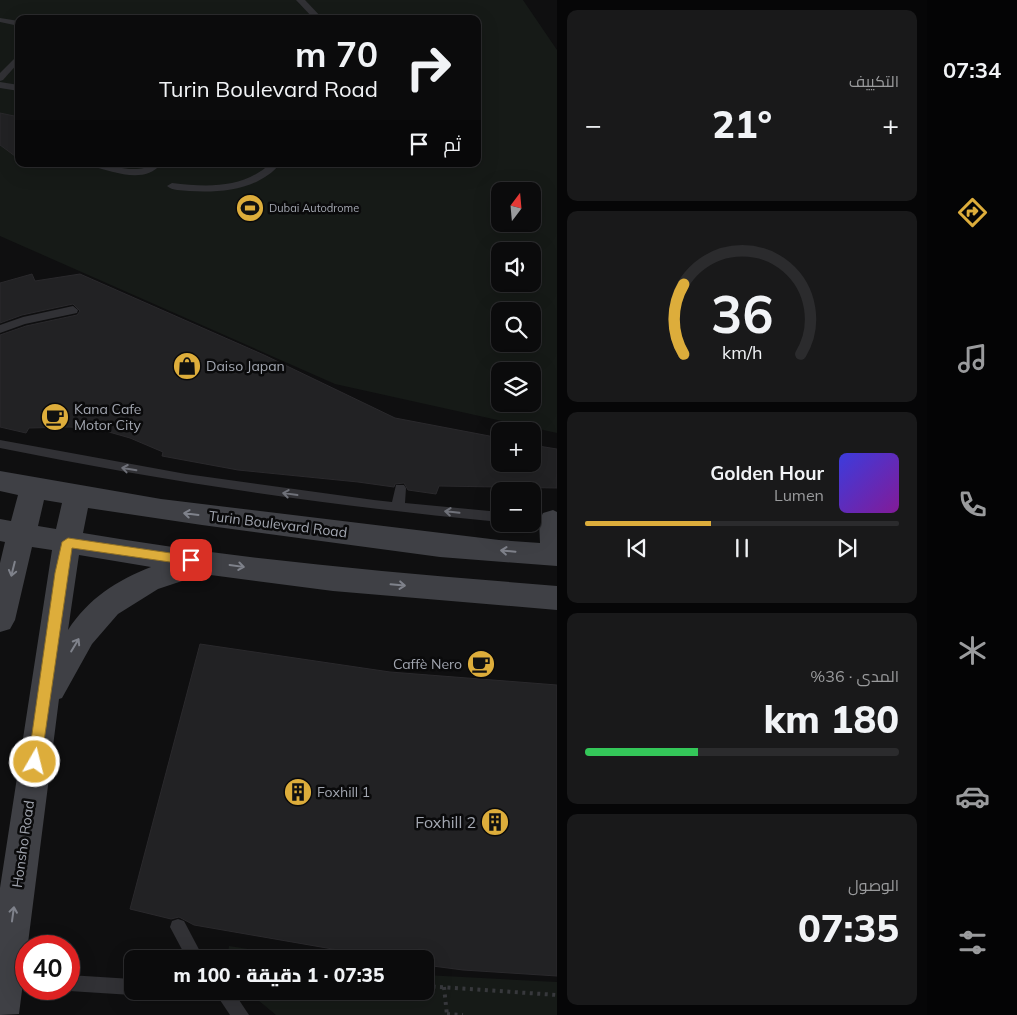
<!DOCTYPE html>
<html lang="ar">
<meta charset="utf-8">
<style>
:root{--surface:#0b0b0c;--page:#19191a;--text:#f1f3f6;--muted:#9a9b9d;--line:#2b2b2d;--accent:#ddad3b}
body{margin:0;font-family:Mulish,Cairo,sans-serif;background:var(--page);color:var(--text);direction:rtl;height:100vh;display:flex;flex-direction:column;font-size:19px;white-space:nowrap}
*{box-sizing:border-box;margin:0}
p{font-size:16px;color:var(--muted)}
.icon{flex:none;width:28px;height:28px;fill:none;stroke:currentColor;stroke-width:2;stroke-linecap:round;stroke-linejoin:round}
.map{position:relative;flex:1;overflow:hidden;direction:ltr}
.details{display:flex;flex-direction:column;gap:10px;padding:10px;background:#060607;width:370px}
.details>*{flex:none}
.banner{position:absolute;left:15px;top:15px;width:466px;height:152px;border-radius:10px;box-shadow:0 5px 20px #0002,0 0 0 1px var(--line);direction:rtl;background:#0b0b0c;color:var(--text);overflow:hidden}
.needle{width:32px;rotate:16deg}
.tools{position:absolute;left:491px;top:182px;display:grid;gap:10px}
.tools a{display:grid;place-items:center;width:50px;height:50px;border-radius:10px;background:var(--surface);box-shadow:0 5px 20px #0002,0 0 0 1px var(--line);font-size:25px}
.speed{position:absolute;left:15px;top:935px;display:flex;gap:10px;font-size:25px;font-weight:700;text-align:center}
.speed>*{display:grid;place-content:center;width:65px;height:65px;border-radius:50%;background:var(--surface);box-shadow:0 5px 20px #0002,0 0 0 1px var(--line);line-height:1}
.speed .limit{border:8px solid #d22;background:#fff;color:#111}
.pin{position:absolute;display:grid;place-items:center;width:42px;height:42px;color:#fff;margin:-21px;border-radius:10px;box-shadow:0 2px 8px #0006}
.me{position:absolute;width:55px;margin:-28px;rotate:8deg;stroke-linejoin:round;filter:drop-shadow(0 0 4px #0008)}
.turn{display:flex;align-items:center;gap:18px;height:105px;padding:0 20px;font-size:22px}
.turn .icon{width:65px;height:65px;stroke-width:2.5}
.turn b{display:block;font-size:35px;line-height:42px}
.then{display:flex;align-items:center;height:48px;padding:0 20px;background:#0003;gap:10px;font-size:19px}
.big{font-size:38px;font-weight:800;line-height:1.1}
.details .tile{flex:1;display:flex;flex-direction:column;justify-content:center;gap:8px;min-width:0;padding:0 18px;border-radius:10px;background:var(--page)}
.details .dial{align-items:center;gap:0}
.dial svg{height:130px;overflow:visible;fill:none;stroke:var(--line);stroke-width:7;stroke-linecap:round;text-anchor:middle}
.dial text{fill:var(--text);stroke:none}
.song{display:flex;align-items:center;gap:15px}
.cover{width:60px;height:60px;border-radius:8px;background:linear-gradient(135deg,hsl(240 70% 55%),hsl(290 70% 35%))}
.played{height:5px;border-radius:2px;background:linear-gradient(90deg,var(--accent) 40%,var(--line) 40%)}
.keys{display:flex;justify-content:space-around;direction:ltr}
.heat{display:flex;justify-content:space-between;align-items:center;font-size:28px;direction:ltr}
.charge{height:8px;border-radius:4px;background:linear-gradient(90deg,#34c759 36%,var(--line) 0)}
.trip{position:absolute;left:124px;top:950px;width:310px;height:50px;border-radius:10px;background:var(--surface);box-shadow:0 5px 20px #0002,0 0 0 1px var(--line);font-weight:800;line-height:50px;text-align:center;direction:rtl}
main{display:flex;flex:1;min-height:0}
.menu{display:flex;flex-direction:column;width:90px;justify-content:space-around;align-items:center;background:#040405;color:var(--muted)}
.menu .icon{width:35px;height:35px}
.menu .active{color:var(--accent)}
.menu b{font-size:22px;color:var(--text)}
.map>svg:first-child{display:block}
</style>
<main>
<nav class="menu">
<b>07:34</b>
<svg class="icon active" aria-label="directions" viewBox="0 0 24 24"><path d="M12 3l9 9-9 9-9-9zM9 14v-3h6M13 9l2 2-2 2"/></svg>
<svg class="icon" aria-label="music" viewBox="0 0 24 24"><path d="M9 18V5l10-2v13"/><circle cx="6" cy="18" r="3"/><circle cx="16" cy="16" r="3"/></svg>
<svg class="icon" aria-label="phone" viewBox="0 0 24 24"><path d="M5 4h4l2 5-3 2q2 4 5 5l2-3 5 2v4C11 20 4 13 5 4z"/></svg>
<svg class="icon" aria-label="climate" viewBox="0 0 24 24"><path d="M12 3v18M4 7l16 10M4 17L20 7"/></svg>
<svg class="icon" aria-label="car" viewBox="0 0 24 24"><path d="M5 17H2v-5l4-1 3-4h7l3 4 3 1v5h-3M9 17h6M6 11h13"/><circle cx="7" cy="17" r="2"/><circle cx="17" cy="17" r="2"/></svg>
<svg class="icon" aria-label="filters" viewBox="0 0 24 24"><path d="M4 7h16M4 17h16"/><circle cx="9" cy="7" r="2"/><circle cx="15" cy="17" r="2"/></svg>
</nav>
<section class="details">
<div class="tile"><p>التكييف</p>
<div class="heat"><a>−</a><b class="big">21°</b><a>+</a></div>
</div>
<div class="tile dial"><svg viewBox="0 0 100 80">
<path d="M14 69A42 42 0 1 1 86 69"/>
<path d="M14 69A42 42 0 0 1 14 26" stroke="#ddad3b"/>
<text x="50" y="56" font-size="32" font-weight="700">36</text>
<text x="50" y="72" font-size="11">km/h</text>
</svg></div>
<div class="tile">
<div class="song"><i class="cover"></i><div><b>Golden Hour</b><p>Lumen</p></div></div>
<div class="played"></div>
<div class="keys"><svg class="icon" aria-label="previous" viewBox="0 0 24 24"><path d="M18 5L8 12l10 7zM5 5v14"/></svg><svg class="icon" aria-label="pause" viewBox="0 0 24 24"><path d="M8 5v14M16 5v14"/></svg><svg class="icon" aria-label="next" viewBox="0 0 24 24"><path d="M6 5l10 7-10 7zM19 5v14"/></svg></div>
</div>
<div class="tile"><p>المدى · 36%</p><b class="big">180 km</b><div class="charge"></div></div>
<div class="tile"><p>الوصول</p><b class="big">07:35</b></div>
</section>
<div class="map">
<svg width="557" height="1015" viewBox="0 0 557 1015">
<rect width="100%" height="100%" fill="#0f0f10"/>
<!-- green -->
<g fill="#161a17" fill-rule="evenodd">
<path d="M0 0H523L557 50V433L335 384 0 236ZM19 19H478V164H19ZM500 191H532V224H500ZM500 251H532V284H500ZM500 311H532V344H500ZM500 371H532V404H500Z"/>
<polygon points="229,946 312,959 227,959"/>
<polygon points="425,975 557,982 557,1015 276,1015 247,991 425,991"/>
</g>
<!-- building -->
<g fill="#222224" stroke="#2a292c">
<polygon points="0,113 19,117 19,159 0,145"/>
<polygon points="32,274 35,281 80,274 264,355 395,418 500,438 500,464 532,464 532,445 557,449 557,488 439,486 436,494 408,490 404,483 395,484 394,487 358,482 238,470 162,456 163,452 130,438 102,430 70,427 29,428 26,433 0,427 0,335 26,326 77,315 80,311 73,304 22,315 0,323 0,283"/>
<polygon points="200,644 390,672 557,685 557,976 463,970 425,965 425,959 388,959 373,956 194,925 179,917 171,919 130,909"/>
</g>
<g fill="none" stroke-linecap="round" stroke-linejoin="round">
<!-- path -->
<g stroke="#37383c" stroke-width="4" stroke-dasharray="3 4.5" stroke-linecap="butt">
<polyline points="425,986 557,995"/>
<polyline points="444,987 447,1015"/>
<polyline points="447,1014 463,1015"/>
</g>
<!-- lane -->
<g fill="#313135" fill-rule="evenodd">
<polygon points="296,0 305,0 323,19 314,19"/>
<polygon points="0,18 19,21 19,26 0,22"/>
<polygon points="19,54 19,62 3,80 0,81 0,73"/>
<polygon points="0,82 19,85 19,91 0,88"/>
<path d="M89 164C107 163 139 176 151 164H161C144 185 112 171 91 166Z"/>
<path d="M270 164H280C258 190 221 193 189 191 182 190 172 191 167 186L172 183C207 187 242 189 270 164Z"/>
<polygon points="73,306 78,310 77,313 25,324 0,333 0,325 23,317"/>
<path d="M0 440 186 474 374 500 392 502 396 485H404L406 488 405 503 500 512V522C332 506 166 482 0 448Z"/>
<polygon points="532,515 557,516 557,526 528,524 532,524"/>
<polygon points="178,919 184,921 204,959 187,959 170,927 172,921"/>
<polygon points="69,975 132,979 132,991 139,991 132,995 69,991 63,989 69,989"/>
<polygon points="214,991 233,991 249,1015 230,1015"/>
</g>
<!-- secondary -->
<path fill="#3f4045" fill-rule="evenodd" d="M0 471 161 499 499 540 540 543 539 521 543 513 553 510 557 512V566L440 557 202 525 88 508 83 533C240 560 399 573 557 586V610L333 591 203 574 158 589 118 614 92 644 62 698 59 699 19 1014 0 1015V888L52 550 32 547 15 620 10 629 0 632V563L5 542 0 541V519L11 521 18 495 0 491ZM44 500 62 503 56 529 38 526ZM79 555 151 567C117 580 88 599 68 630Z"/>
</g>
<!-- one-way arrows -->
<defs><path id="oneway-shaft" d="M-6 0H5M1.5-3L5.5 0L1.5 3" fill="none" stroke-width="1.6" stroke-linecap="round" stroke-linejoin="round" transform="scale(1.25)"/></defs>
<g stroke="#6f7179">
<use href="#oneway-shaft" transform="translate(129 469) rotate(-171)"/>
<use href="#oneway-shaft" transform="translate(290 494) rotate(-172)"/>
<use href="#oneway-shaft" transform="translate(452 512) rotate(-174)"/>
</g>
<g stroke="#7f828b">
<use href="#oneway-shaft" transform="translate(191 514) rotate(-173)"/>
<use href="#oneway-shaft" transform="translate(508 551) rotate(-175)"/>
<use href="#oneway-shaft" transform="translate(237 566) rotate(8)"/>
<use href="#oneway-shaft" transform="translate(13 569) rotate(104)"/>
<use href="#oneway-shaft" transform="translate(398 585) rotate(5)"/>
<use href="#oneway-shaft" transform="translate(75 645) rotate(-59)"/>
<use href="#oneway-shaft" transform="translate(13 914) rotate(-82)"/>
</g>
<!-- route -->
<polygon fill="#ddad3b" stroke="#907026" points="68,538 191,556 195,557 197,560 195,564 191,565 72,548 41,762 39,767 35,768 30,767 28,762 55,573 62,542"/>
<!-- icons -->
<defs>
<symbol id="stadium-disc" viewBox="-11 -11 22 22"><circle r="9.5" fill="#ddad3b" stroke="#0a0a0b"/><path d="M0-5a6.5 5 0 1 0 0 10a6.5 5 0 1 0 0-10ZM-3.5-1.8h7v3.6h-7Z" fill="#111"/></symbol>
<symbol id="shop-disc" viewBox="-11 -11 22 22"><circle r="9.5" fill="#ddad3b" stroke="#0a0a0b"/><path d="M-5-2.5h2.3a2.7 3.5 0 0 1 5.4 0H5L5.5 6h-11ZM-1.5-2.5h3a1.5 2.3 0 0 0-3 0Z" fill="#111"/></symbol>
<symbol id="cafe-disc" viewBox="-11 -11 22 22"><circle r="9.5" fill="#ddad3b" stroke="#0a0a0b"/><path d="M-5.5-4.5H6V0H3Q3 3.5 0 3.5H-2.5Q-5.5 3.5-5.5 0ZM3-3.2v2h1.7v-2ZM-6 4.5H4V6H-6Z" fill="#111"/></symbol>
<symbol id="building-disc" viewBox="-11 -11 22 22"><circle r="9.5" fill="#ddad3b" stroke="#0a0a0b"/><path d="M-4-6H4V6H1V3H-1V6H-4ZM-2.5-4.3h1.7v1.8h-1.7ZM.8-4.3h1.7v1.8H.8ZM-2.5-1h1.7V.8h-1.7ZM.8-1h1.7V.8H.8Z" fill="#111"/></symbol>
</defs>
<g fill-rule="evenodd">
<use href="#stadium-disc" x="234" y="192" width="32" height="32"/>
<use href="#shop-disc" x="171" y="350" width="32" height="32"/>
<use href="#cafe-disc" x="39" y="401" width="32" height="32"/>
<use href="#cafe-disc" x="465" y="648" width="32" height="32"/>
<use href="#building-disc" x="282" y="776" width="32" height="32"/>
<use href="#building-disc" x="479" y="806" width="32" height="32"/>
</g>
<g text-anchor="middle" dominant-baseline="central" stroke-width="5" stroke-linejoin="round" paint-order="stroke">
<!-- far-poi labels -->
<g font-size="11" fill="#a2a6b0" stroke="#0a0a0b" text-anchor="start">
<text x="269" y="208">Dubai Autodrome</text>
</g>
<!-- poi labels -->
<g font-size="14" fill="#a2a6b0" stroke="#0a0a0b" text-anchor="start">
<text x="206" y="366">Daiso Japan</text>
<text x="74" y="409">Kana Cafe<tspan x="74" dy="16">Motor City</tspan></text>
<text x="462" y="664" text-anchor="end">Caffè Nero</text>
<text x="317" y="792">Foxhill 1</text>
</g>
<!-- street labels -->
<g font-size="14" fill="#a2a6b0" stroke="#0a0a0b">
<text transform="translate(278 524) rotate(7)">Turin Boulevard Road</text>
<text transform="translate(23 844) rotate(-82)">Honsho Road</text>
</g>
<!-- near-poi labels -->
<g font-size="16" fill="#a2a6b0" stroke="#0a0a0b" text-anchor="end">
<text x="476" y="822">Foxhill 2</text>
</g>
</g>
</svg>
<div class="tools">
<a><svg class="needle" viewBox="-14 -14 28 28"><path d="M0-13l5 13h-10z" fill="#e53935"/><path d="M0 13l5-13h-10z" fill="#9a9b9d"/></svg></a>
<a><svg class="icon" aria-label="sound" viewBox="0 0 24 24"><path d="M4 9h4l5-4v14l-5-4H4zM17 9q2 3 0 6"/></svg></a>
<a><svg class="icon" aria-label="search" viewBox="0 0 24 24"><circle cx="10" cy="10" r="6"/><path d="M15 15l6 6"/></svg></a>
<a><svg class="icon" aria-label="layers" viewBox="0 0 24 24"><path d="M12 4l9 5-9 5-9-5zM3 14l9 5 9-5"/></svg></a>
<a>+</a>
<a>−</a>
</div>
<div class="speed"><div class="limit">40</div></div>
<div class="pin" style="left:191px;top:560px;background:#d93025"><svg class="icon" aria-label="arrive" viewBox="0 0 24 24"><path d="M6 21V4h12l-3 4 3 4H6"/></svg></div>
<svg class="me" style="left:35px;top:762px" viewBox="-20 -20 40 40"><circle r="17" fill="#ddad3b" stroke="#fff" stroke-width="3"/><path d="M0-11L8 9 0 5-8 9z" fill="#fff"/></svg>
<div class="trip">07:35 · 1 دقيقة · 100 m</div>
<div class="banner">
<div class="turn"><svg class="icon" aria-label="right" viewBox="0 0 24 24"><path d="M7 20v-9h11M14 6l5 5-5 5"/></svg><div><b>70 m</b>Turin Boulevard Road</div></div>
<div class="then">ثم<svg class="icon" aria-label="arrive" viewBox="0 0 24 24"><path d="M6 21V4h12l-3 4 3 4H6"/></svg></div>
</div>
</div>
</main>
